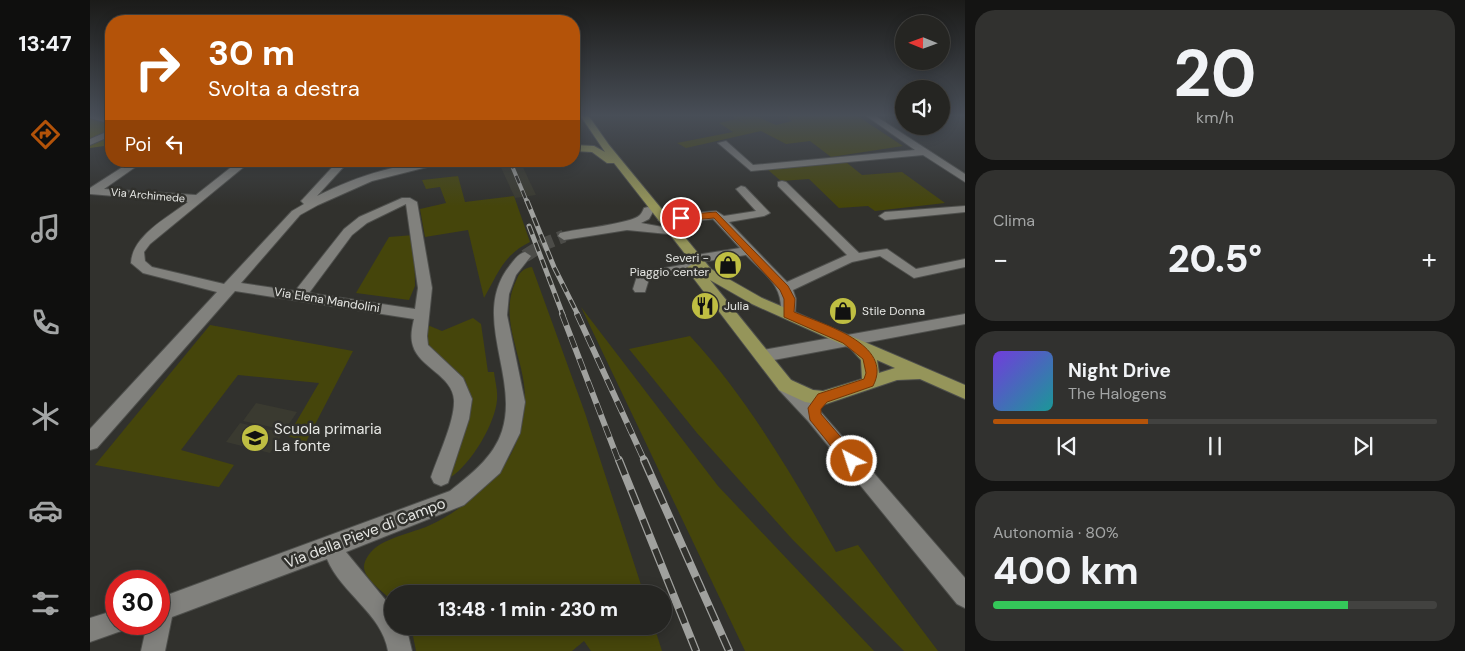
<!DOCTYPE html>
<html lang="it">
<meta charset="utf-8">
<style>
:root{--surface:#252522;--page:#31312f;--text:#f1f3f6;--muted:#a3a5a5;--line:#424240;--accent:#b45309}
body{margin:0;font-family:"DM Sans",sans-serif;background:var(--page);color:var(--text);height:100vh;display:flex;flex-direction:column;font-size:19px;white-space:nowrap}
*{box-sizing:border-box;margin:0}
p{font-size:16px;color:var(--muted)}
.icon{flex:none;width:28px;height:28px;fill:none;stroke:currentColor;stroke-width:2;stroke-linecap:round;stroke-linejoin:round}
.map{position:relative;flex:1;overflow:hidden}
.drawer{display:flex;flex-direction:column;gap:10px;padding:10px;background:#141413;width:500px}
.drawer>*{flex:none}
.hud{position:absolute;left:15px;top:15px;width:475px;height:152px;border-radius:20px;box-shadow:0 2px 12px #0003,0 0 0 1px var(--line);background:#b45309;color:#fff;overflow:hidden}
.needle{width:32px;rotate:271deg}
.tools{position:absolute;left:805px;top:15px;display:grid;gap:10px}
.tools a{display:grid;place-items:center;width:55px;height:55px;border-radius:50%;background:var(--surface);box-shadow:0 2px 12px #0003,0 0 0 1px var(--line);font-size:25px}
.speed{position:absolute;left:15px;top:570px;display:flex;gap:10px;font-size:25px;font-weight:700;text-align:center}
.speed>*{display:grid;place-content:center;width:65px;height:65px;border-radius:50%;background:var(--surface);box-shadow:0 2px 12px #0003,0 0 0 1px var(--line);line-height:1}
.speed .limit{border:8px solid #d22;background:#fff;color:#111}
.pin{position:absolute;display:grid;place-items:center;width:42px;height:42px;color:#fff;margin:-21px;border:2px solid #fff;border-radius:50%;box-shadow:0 1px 5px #0007}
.me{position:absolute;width:55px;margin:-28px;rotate:320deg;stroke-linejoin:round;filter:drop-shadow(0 0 4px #0008)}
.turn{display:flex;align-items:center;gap:18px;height:105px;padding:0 20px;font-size:22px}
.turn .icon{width:65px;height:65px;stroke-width:2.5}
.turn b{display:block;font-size:35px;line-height:42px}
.then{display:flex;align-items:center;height:48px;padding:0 20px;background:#0003;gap:10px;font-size:19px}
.big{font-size:38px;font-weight:800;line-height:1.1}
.drawer .card{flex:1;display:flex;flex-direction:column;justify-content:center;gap:8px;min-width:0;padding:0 18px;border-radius:20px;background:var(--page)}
.drawer .dial{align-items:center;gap:0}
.dial b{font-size:65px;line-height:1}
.song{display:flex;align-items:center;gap:15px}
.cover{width:60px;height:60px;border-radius:8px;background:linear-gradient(135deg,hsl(260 70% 55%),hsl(180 70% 35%))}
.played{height:5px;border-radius:2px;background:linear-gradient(90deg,var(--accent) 35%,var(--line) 35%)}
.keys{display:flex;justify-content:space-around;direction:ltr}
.heat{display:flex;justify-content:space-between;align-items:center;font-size:28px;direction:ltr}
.charge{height:8px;border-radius:4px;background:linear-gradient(90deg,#34c759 80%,var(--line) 0)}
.trip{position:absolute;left:294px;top:585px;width:288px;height:50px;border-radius:25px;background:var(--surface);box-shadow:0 2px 12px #0003,0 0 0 1px var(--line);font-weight:800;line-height:50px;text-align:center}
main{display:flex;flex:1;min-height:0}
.tabs{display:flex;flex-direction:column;width:90px;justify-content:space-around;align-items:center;background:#0f0f0e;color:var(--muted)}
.tabs .icon{width:35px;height:35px}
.tabs .current{color:var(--accent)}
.tabs b{font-size:22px;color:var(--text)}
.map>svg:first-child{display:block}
</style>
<main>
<nav class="tabs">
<b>13:47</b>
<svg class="icon current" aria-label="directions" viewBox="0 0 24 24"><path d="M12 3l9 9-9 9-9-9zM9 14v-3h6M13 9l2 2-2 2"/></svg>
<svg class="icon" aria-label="music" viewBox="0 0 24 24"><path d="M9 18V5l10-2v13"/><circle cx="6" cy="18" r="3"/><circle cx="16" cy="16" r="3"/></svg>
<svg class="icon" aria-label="phone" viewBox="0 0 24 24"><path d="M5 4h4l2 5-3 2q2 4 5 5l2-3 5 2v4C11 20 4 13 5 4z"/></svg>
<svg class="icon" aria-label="climate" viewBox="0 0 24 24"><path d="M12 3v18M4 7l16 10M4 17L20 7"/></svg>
<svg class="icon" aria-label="car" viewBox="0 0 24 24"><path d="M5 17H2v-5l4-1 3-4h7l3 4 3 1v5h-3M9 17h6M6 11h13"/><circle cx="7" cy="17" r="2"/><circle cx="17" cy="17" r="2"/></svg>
<svg class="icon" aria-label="filters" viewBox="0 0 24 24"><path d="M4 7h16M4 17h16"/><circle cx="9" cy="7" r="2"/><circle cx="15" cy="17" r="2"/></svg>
</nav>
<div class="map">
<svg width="875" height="651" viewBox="0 0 875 651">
<rect width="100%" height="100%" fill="#31312d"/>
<!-- built -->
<g fill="#3a3a30">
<polygon points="408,161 430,161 446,195 425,198"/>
<polygon points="166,403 207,412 195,430 153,421"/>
<polygon points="150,423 193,433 180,453 136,442"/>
</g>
<!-- green -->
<g fill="#45450b">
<polygon points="640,115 664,115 686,125 702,121 694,115 766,115 813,146 741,157 720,141 696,144 671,131 596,148 587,143 643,132 629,123 646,119 659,125"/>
<polygon points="756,162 772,175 812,172 855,203 785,211 778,206 749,208 719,179 691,181 677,169"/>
<path d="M368 176 375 202 424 196 440 242C413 255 408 274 394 298L378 230 335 237 330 209 356 203 350 187 336 189 332 180Z"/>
<polygon points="324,235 325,286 319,300 266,293 299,237"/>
<path d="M442 267 495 413 554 594H302V601C295 593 274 579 274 567 274 560 280 552 285 548 297 538 324 532 338 526 367 514 406 482 421 454 429 439 435 418 435 400 436 359 407 320 426 281 429 273 433 268 442 267Z"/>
<polygon points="491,307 628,486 784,651 655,651"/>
<path d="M383 318 391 324 398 372H404C405 381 408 391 407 400 405 424 381 464 361 477L382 400 375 380 338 346 335 324 352 331Z"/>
<polygon points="120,325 263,351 216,442 198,436 229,383 148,375 91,450 144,465 129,487 5,465"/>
<path d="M600 336C659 400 703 477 746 552L768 545 848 651H814L702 539 607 433 539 349Z"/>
<polygon points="321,626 564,626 572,651 501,651 494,641 482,651 326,651"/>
</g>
<!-- forest -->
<polygon fill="#605f11" points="0,116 21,123 21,145 0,148"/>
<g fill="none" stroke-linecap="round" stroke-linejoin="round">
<!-- minor-tunnel -->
<polyline stroke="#4c4c48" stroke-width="13" stroke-dasharray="13 6" stroke-linecap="butt" points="435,256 454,244 474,236"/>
<defs>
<g id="minor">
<polygon points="0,115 21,118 21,124 0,118"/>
<polygon points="775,115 784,115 875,174 875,182 833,155 661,171 628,143 636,141 663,165 825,150"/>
<polygon points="21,130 21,136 0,145 0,139"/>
<path d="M42 161H54L14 189 106 195 149 161H161L60 244 54 252 55 261 62 267 134 284 202 211 214 204 211 201 213 199 248 161H259L227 196C269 175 314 161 361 161L282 181 228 205 210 215 151 283 205 291 254 229 269 217 312 198H320L327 202 342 288 337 336 338 345 373 378 382 399 379 419 358 483 351 486 344 483 341 477C348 456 365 421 364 400 363 376 329 367 323 346 320 337 322 328 324 319L145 291 7 448 0 450V429L127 292 53 273 41 263C42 236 78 217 98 202L0 194V188ZM316 204 328 288 325 309 219 293 262 235 277 223Z"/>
<path d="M692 181 696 182 769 253 797 249 826 269 875 259V267L824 278 790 256 762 262 703 290 706 299 705 314 698 319 691 314C693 284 675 275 656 255L605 263 600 262 598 259 600 256 650 248 623 219 574 224 568 220 574 216 626 211 634 216 666 211 646 189 651 186 655 187 680 213 674 216 639 222 697 282 757 255 688 186V182Z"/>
<polygon points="875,206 875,212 795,220 789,216 795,212"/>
<path d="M558 207 564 210 559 219 551 223 578 228 580 231 578 234 537 230 474 240 468 236 470 233C486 229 541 224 550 215 552 213 553 210 554 208Z"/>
<path d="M435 252 441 256 426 275 419 294 417 315 435 402 430 433 410 473 374 505 256 552 302 608V626H316L322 651H298C292 614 251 593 237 559L82 617 75 651H51L57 624H69V598L360 491C381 474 403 458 412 431 430 376 379 314 421 264 425 259 428 254 435 252Z"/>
<polygon points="602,263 607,264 609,267 607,270 559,279 555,292 545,292 543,289 548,273"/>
<polygon points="875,314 875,324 673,362 667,360 665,356 667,352 673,350"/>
<polygon points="695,378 701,380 730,411 875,578 875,608 867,604 718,421 689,390 687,385 689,380"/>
<polygon points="26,610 26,624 37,624 34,630 0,642 0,618"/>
</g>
<path id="major" d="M490 115H498L519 145 621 269 672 298 875 385V399L830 379 807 380 733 405 715 402 689 390 598 271 596 268 603 264 524 163H517L502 152 484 151V145L504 146 515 152ZM620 280 662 304 760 348 771 360 772 379 733 391 723 390 701 380ZM787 360 805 368 789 373Z"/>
</defs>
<!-- minor casing -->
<use href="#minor" stroke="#4e4f4c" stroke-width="2"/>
<!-- major casing -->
<use href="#major" stroke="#4e4f4c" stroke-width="2"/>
<!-- minor -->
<use href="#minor" fill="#81817d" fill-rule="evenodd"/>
<!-- major -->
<use href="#major" fill="#95955a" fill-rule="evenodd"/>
<defs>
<polyline id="rail-far3" points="420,161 437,202"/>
<g id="rail-far2">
<polyline points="437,201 464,267 488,315"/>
<polyline points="439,226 473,315"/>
</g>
<g id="rail-far1">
<polyline points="472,314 529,462"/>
<polyline points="487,314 555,462"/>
</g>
<g id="rail">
<polyline points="529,460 606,651"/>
<polyline points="554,460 639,651"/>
</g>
</defs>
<!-- rail-far3 casing -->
<use href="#rail-far3" stroke="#a0a19e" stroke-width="4"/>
<!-- rail-far2 casing -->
<use href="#rail-far2" stroke="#a0a19e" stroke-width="5"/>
<!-- rail-far1 casing -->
<use href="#rail-far1" stroke="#a0a19e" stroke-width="6"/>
<!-- rail casing -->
<use href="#rail" stroke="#a0a19e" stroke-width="8"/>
<!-- rail-far3 -->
<use href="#rail-far3" stroke="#31312d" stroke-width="2.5" stroke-dasharray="8" stroke-linecap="butt"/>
<!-- rail-far2 -->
<use href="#rail-far2" stroke="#31312d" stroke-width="3" stroke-dasharray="9" stroke-linecap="butt"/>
<!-- rail-far1 -->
<use href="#rail-far1" stroke="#31312d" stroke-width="4.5" stroke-dasharray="12" stroke-linecap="butt"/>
<!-- rail -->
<use href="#rail" stroke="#31312d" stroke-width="5.5" stroke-dasharray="16" stroke-linecap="butt"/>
</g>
<!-- sky -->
<linearGradient id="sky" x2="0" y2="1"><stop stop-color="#1b1b19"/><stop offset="0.56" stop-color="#484e57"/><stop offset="1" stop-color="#484e57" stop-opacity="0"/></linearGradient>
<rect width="875" height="206" fill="url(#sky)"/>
<!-- route -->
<path fill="#b45309" stroke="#753606" d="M626 212 698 286 705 299 704 312C732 324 805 344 783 386L737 402 731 409V414L767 456 769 461 767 466 762 468 757 466 720 420 718 408 728 394 774 379 776 373 773 359 753 343 694 317V299L690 290 624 218 591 221 587 218 591 215Z"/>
<!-- icons -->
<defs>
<symbol id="shop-disc" viewBox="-11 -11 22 22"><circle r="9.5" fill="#bfbe42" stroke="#31312d"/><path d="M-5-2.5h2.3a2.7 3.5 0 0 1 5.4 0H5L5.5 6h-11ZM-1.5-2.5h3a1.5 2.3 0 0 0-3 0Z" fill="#111"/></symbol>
<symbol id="restaurant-disc" viewBox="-11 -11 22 22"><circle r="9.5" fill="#bfbe42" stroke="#31312d"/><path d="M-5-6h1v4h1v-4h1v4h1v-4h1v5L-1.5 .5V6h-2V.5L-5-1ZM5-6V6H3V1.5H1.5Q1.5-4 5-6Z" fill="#111"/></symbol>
<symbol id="school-disc" viewBox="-11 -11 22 22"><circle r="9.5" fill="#bfbe42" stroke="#31312d"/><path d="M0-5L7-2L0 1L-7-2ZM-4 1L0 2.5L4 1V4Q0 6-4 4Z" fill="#111"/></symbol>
</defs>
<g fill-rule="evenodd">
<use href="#shop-disc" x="622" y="249" width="32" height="32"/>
<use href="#restaurant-disc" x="599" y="290" width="32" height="32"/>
<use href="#shop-disc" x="737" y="295" width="32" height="32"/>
<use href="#school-disc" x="149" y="422" width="32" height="32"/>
</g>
<g text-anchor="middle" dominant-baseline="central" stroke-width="5" stroke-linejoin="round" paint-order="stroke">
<!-- far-street labels -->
<g font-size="11" fill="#e6e7e4" stroke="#31312d">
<text transform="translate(58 195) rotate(5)">Via Archimede</text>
</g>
<!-- poi labels -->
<g font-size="12" fill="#e6e7e4" stroke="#31312d" text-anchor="start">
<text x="619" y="258" text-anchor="end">Severi -<tspan x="619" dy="14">Piaggio center</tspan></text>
<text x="634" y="306">Julia</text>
<text x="772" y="311">Stile Donna</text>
</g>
<!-- street labels -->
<g font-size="12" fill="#e6e7e4" stroke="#31312d">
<text transform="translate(237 300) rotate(9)">Via Elena Mandolini</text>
</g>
<!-- near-poi labels -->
<g font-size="15" fill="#e6e7e4" stroke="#31312d" text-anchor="start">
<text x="184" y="429">Scuola primaria<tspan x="184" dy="17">La fonte</tspan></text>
</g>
<!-- near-street labels -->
<g font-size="15" fill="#e6e7e4" stroke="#31312d">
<text transform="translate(275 533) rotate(-21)">Via della Pieve di Campo</text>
</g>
</g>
</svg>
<div class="tools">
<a><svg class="needle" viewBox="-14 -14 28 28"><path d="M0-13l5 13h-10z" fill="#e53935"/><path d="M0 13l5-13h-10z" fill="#a3a5a5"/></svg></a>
<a><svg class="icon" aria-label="sound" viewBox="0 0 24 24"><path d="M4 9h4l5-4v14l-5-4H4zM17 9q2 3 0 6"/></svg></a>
</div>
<div class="speed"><div class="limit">30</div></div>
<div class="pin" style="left:591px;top:218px;background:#d93025"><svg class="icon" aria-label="arrive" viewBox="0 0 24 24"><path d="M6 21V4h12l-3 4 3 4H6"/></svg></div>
<svg class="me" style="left:762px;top:461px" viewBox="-20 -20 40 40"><circle r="17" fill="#b45309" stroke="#fff" stroke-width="3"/><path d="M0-11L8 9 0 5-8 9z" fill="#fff"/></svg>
<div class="trip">13:48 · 1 min · 230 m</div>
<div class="hud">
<div class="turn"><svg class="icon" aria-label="right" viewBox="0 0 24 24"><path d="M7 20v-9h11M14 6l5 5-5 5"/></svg><div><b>30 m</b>Svolta a destra</div></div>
<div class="then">Poi<svg class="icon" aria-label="left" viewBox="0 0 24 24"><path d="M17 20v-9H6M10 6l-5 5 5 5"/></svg></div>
</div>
</div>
<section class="drawer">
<div class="card dial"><b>20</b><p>km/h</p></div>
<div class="card"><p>Clima</p>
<div class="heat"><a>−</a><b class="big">20.5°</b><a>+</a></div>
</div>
<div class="card">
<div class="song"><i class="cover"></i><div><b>Night Drive</b><p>The Halogens</p></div></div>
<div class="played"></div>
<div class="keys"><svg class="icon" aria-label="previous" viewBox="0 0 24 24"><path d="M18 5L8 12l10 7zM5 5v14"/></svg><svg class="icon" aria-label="pause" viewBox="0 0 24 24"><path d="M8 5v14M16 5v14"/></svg><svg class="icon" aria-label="next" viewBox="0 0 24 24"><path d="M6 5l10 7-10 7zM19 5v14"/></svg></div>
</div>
<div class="card"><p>Autonomia · 80%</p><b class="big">400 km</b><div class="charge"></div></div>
</section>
</main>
